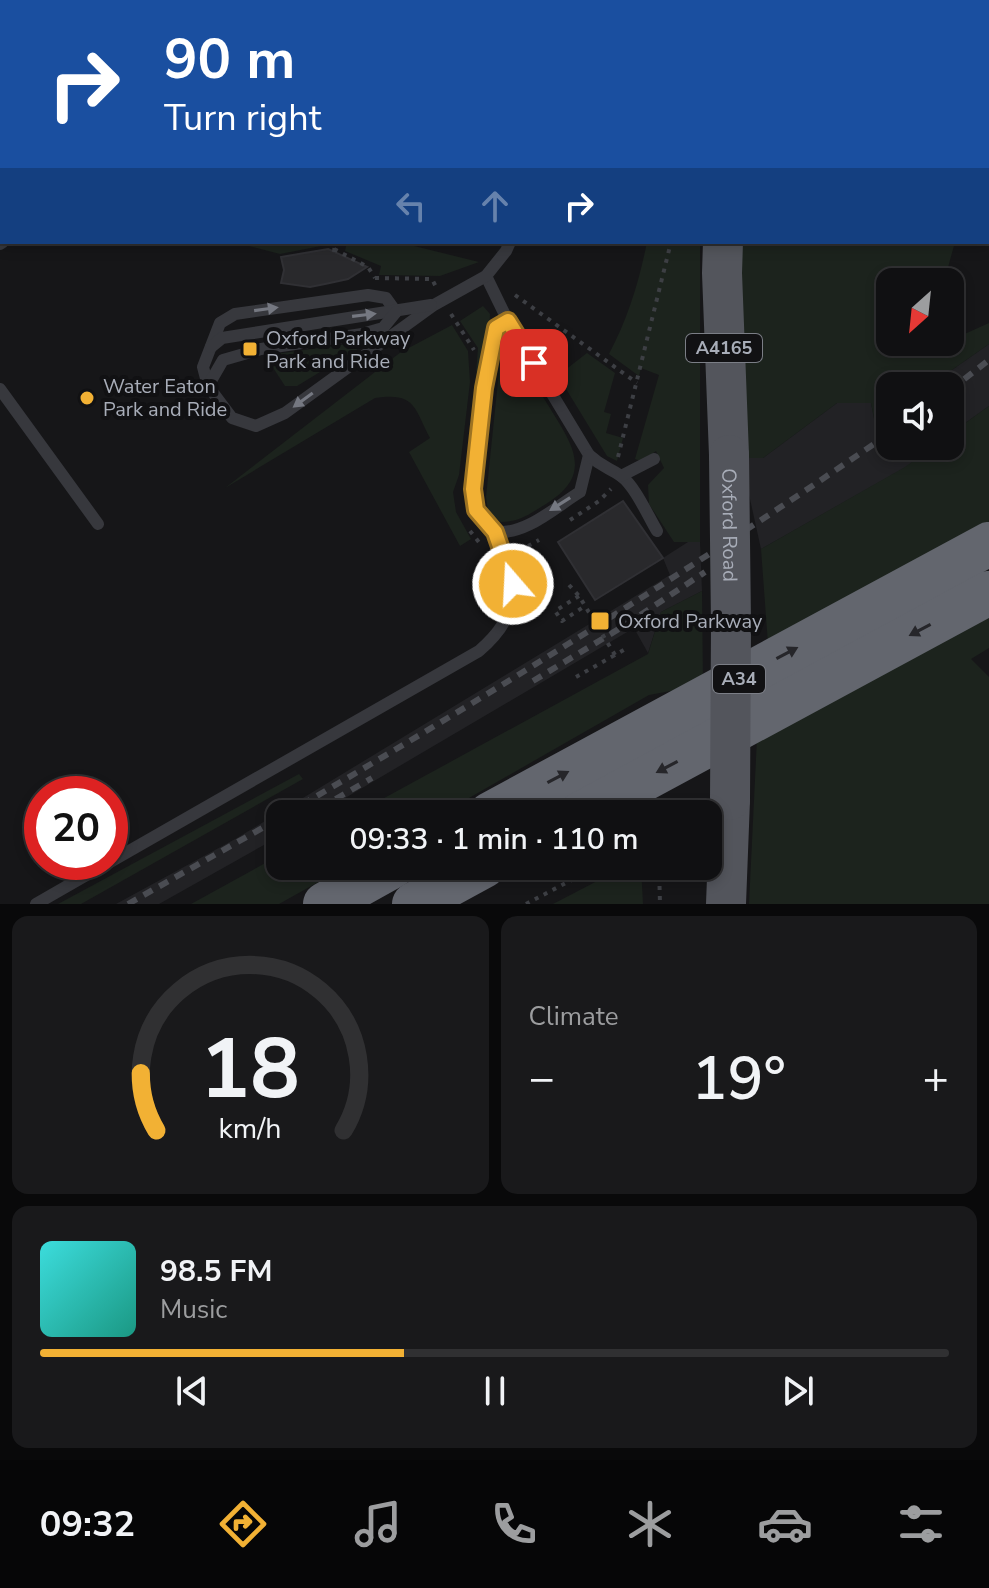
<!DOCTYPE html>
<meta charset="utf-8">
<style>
:root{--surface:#101012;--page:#19191b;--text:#f1f3f6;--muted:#9c9d9f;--line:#303032;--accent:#f2b134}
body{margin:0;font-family:"Nunito Sans",sans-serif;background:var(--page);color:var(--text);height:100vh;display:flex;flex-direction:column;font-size:30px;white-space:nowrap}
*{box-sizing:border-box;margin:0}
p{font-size:26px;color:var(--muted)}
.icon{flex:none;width:44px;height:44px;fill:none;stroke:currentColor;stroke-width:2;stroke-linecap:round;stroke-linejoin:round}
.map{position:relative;height:904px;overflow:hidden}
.details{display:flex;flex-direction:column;gap:12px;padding:12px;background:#09090a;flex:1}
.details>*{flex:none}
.guide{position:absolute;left:0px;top:0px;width:990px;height:244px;box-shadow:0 4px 12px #0003,0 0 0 2px var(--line);background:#1a4fa0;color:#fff;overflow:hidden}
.needle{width:52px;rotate:207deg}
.buttons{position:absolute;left:876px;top:268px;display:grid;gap:16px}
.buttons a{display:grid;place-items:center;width:88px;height:88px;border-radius:16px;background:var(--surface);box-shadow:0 4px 12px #0003,0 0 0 2px var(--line);font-size:40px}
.speed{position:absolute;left:24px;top:776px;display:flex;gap:16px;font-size:40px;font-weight:700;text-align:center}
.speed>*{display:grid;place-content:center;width:104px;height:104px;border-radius:50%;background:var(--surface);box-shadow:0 4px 12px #0003,0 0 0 2px var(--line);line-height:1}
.speed .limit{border:12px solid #d22;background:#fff;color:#111}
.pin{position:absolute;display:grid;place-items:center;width:68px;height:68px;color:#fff;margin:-34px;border-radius:16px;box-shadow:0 4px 12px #0006}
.me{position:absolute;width:88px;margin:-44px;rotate:341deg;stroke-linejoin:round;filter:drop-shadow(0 0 6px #0008)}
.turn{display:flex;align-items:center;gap:28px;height:168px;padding:0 32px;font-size:36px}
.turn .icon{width:104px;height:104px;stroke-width:2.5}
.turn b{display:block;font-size:56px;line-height:68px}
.lanes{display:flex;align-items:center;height:76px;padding:0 32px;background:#0003;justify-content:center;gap:40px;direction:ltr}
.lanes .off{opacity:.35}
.big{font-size:60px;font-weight:600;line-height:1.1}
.details .widget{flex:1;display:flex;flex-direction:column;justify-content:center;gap:12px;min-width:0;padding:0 28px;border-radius:16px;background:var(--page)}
.details .dial{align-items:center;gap:0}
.dial svg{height:208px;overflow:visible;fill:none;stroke:var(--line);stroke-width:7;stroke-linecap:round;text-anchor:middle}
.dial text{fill:var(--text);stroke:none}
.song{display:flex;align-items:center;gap:24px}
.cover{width:96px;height:96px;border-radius:12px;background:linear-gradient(135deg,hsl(180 70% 55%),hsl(170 70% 35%))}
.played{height:8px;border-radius:4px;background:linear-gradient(90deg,var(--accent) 40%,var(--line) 40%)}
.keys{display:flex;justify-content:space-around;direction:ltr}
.heat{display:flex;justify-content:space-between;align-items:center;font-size:44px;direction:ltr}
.details .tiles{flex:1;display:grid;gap:12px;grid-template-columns:1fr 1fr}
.widget:last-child{grid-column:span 2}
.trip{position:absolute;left:266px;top:800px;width:456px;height:80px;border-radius:16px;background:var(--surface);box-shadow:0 4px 12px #0003,0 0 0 2px var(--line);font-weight:600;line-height:80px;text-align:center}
.dock{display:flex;height:128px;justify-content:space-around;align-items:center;background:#060607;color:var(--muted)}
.dock .icon{width:56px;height:56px}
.dock .on{color:var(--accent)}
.dock b{font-size:36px;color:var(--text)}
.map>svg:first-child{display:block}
</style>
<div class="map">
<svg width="989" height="904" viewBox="0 0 989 904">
<rect width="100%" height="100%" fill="#161618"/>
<!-- built -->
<g fill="#222225">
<polygon points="989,344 989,406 950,434 950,386 929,386"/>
<polygon points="837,403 871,403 875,423 890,413 890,446 934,446 906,467 761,549 741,458 763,458"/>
<polygon points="688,542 700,542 702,591 661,612 648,653 634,628 318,814 280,814 280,836 159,904 116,904 237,838 670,575 663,558"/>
</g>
<!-- green -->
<g fill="#1c231d">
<polygon points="757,0 965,0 966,2 757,2"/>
<polygon points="233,242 326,242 326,245 280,254"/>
<polygon points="347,242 398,242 479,262 440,276 379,275 381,266 345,251"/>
<path d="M647 242H700V542H674L649 504 648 485 664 468 656 451 641 461 635 459 659 375 641 368 639 376 609 354C628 318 639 282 647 242Z"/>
<polygon points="738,242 955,242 944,282 890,282 890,342 930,342 929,350 989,323 989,344 929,386 890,386 890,413 875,424 871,403 837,403 763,458 741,458"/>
<path d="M483 306 490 314C489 333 487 358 476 373L478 348 460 321Z"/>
<path d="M452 325 468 351 470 382 459 475 453 492 456 512 471 539 460 546 409 452 430 438C414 407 415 392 375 398L225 488 401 352Z"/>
<polygon points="355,343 361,347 297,386 285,386 268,360 268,355"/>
<path d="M507 345 512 347C524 367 536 386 548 405 572 444 595 474 546 504 531 513 520 522 501 522L488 511 486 497 501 352Z"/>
<polygon points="587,353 615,373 604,412 611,414 606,433 623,438 617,461 607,456 560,379 560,374"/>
<polygon points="989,406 989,529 768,644 761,549 905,467 934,446 950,446 950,434"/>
<polygon points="702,591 703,685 649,695 441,814 355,814 648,654 661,612"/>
<polygon points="989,617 989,648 971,659 989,677 989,904 749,904 757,738"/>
<polygon points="299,774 303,779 81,904 58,904"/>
<polygon points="280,855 280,866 347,866 279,904 191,904"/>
<polygon points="626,866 641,866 643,904 553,904"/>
</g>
<!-- building -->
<g fill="#29292c" stroke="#303034" stroke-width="2">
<polygon points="328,249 367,267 348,279 325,284 310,287 281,283 284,270 281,257"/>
<polygon points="623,501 663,558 595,600 558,542"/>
</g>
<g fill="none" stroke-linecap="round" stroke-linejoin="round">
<!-- path -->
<g stroke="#3d3f44" stroke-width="4" stroke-dasharray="4 6" stroke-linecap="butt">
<polyline points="28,2 31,0"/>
<polyline points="389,2 389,0"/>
<polyline points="0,22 2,20"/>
<polyline points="334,249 368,267 375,278"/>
<polyline points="334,252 335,242"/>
<polyline points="375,278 432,279 437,289"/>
<polyline points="515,295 637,383"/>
<polyline points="451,314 474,350"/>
<polyline points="618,457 671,242"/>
<polyline points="570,520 599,501 611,489"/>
<polyline points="470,531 482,546"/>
<polyline points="518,548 528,546 539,540"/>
<polyline points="579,596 555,611 562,621 585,606"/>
<polyline points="576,677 615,655"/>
<polyline points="659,866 660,904"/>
<polyline points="526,904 598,866"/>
</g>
<!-- lane -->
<g stroke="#37383d" stroke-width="12">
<polyline points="569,0 569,2"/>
<polyline points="157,2 159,0"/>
<polyline points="197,2 197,0"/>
<polyline points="0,244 3,242"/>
<path d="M486 276 508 321 589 455 580 492C554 508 526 535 495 532L476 510 473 489 484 388 496 328 508 321"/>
<polyline points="396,312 386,298 368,295 235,314 220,323 203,367 208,386 232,418 256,426 285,413 434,305 486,276 506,251 510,242"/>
<polyline points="211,347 222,338 431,305"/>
<polyline points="208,386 223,360 261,349 362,334 383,328 396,312"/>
<polyline points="0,389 98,524"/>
<path d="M589 455C603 468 608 467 621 476 635 486 648 516 657 531"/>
<polyline points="621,476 654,459"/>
<path d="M110 862 479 651C527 610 513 583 495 532"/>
<polyline points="36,904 109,862"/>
</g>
<!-- primary -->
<g stroke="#53555c" stroke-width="40">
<polyline points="740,2 740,0"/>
<polyline points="723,242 722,273 729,455"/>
<polyline points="726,904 730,800"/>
</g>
<!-- highway -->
<g stroke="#63666e" stroke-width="44">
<polyline points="490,814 989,544"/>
<polyline points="580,814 989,593"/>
<polyline points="325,904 393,866"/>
<polyline points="414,904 484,866"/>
</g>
<!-- rail -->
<g stroke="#4a4c52" stroke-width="6" stroke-dasharray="10 8" stroke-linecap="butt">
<polyline points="950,390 989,360"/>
<polyline points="533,681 627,624 705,572"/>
<polyline points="320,808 372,778"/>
<path d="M286 814C492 694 694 568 890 433"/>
<polyline points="128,904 280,818"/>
</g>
<!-- path-bridge -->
<polyline stroke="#3d3f44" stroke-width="4" stroke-dasharray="4 6" stroke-linecap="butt" points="569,585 579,596 615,655 627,648"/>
<!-- primary-bridge -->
<path stroke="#53555c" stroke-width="40" id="s1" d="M729 455 731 625 730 800"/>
</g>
<!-- one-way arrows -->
<defs><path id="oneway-solid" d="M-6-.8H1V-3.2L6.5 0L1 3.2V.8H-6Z" transform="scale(2)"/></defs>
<g fill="#757881">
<use href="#oneway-solid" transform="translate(266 309) rotate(-8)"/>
<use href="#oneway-solid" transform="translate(364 315) rotate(-7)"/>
<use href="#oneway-solid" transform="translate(303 400) rotate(144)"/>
<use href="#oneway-solid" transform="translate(560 504) rotate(148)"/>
</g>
<g fill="#26262a">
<use href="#oneway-solid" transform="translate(920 630) rotate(152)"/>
<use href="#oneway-solid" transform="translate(787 653) rotate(-28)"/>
<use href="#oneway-solid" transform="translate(667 767) rotate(152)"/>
<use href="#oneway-solid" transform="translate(558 777) rotate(-28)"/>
</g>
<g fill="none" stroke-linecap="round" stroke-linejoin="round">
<defs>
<polyline id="route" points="513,584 495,532 476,510 473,489 484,388 496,328 508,321 534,363"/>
</defs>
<!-- route casing -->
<use href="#route" stroke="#9d7322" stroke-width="20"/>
<!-- route -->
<use href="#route" stroke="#f2b134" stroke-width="14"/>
</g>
<!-- markers -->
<g fill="#f2b134" stroke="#111113" stroke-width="3">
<rect x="242" y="341" width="16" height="16" rx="4"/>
<circle cx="87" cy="398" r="8"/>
<rect x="590" y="611" width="20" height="20" rx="4"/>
</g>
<g text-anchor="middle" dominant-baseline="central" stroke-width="8" stroke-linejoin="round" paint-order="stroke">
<!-- shield labels -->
<g fill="#111113" stroke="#7b7e86" stroke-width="2">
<rect x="686" y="334" width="76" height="28" rx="6"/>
<rect x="713" y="665" width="52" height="28" rx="6"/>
</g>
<g font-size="18" font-weight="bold" fill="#a8adb8">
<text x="724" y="348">A4165</text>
<text x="739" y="679">A34</text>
</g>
<!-- poi labels -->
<g font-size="20" fill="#a8adb8" stroke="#111113" text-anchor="start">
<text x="266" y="338">Oxford Parkway<tspan x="266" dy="23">Park and Ride</tspan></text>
<text x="103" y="386">Water Eaton<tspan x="103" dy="23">Park and Ride</tspan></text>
<text x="618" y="621">Oxford Parkway</text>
</g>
<!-- street labels -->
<g font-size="20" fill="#a8adb8" stroke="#111113">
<text stroke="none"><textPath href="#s1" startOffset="70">Oxford Road</textPath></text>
</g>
</g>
</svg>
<div class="buttons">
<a><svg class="needle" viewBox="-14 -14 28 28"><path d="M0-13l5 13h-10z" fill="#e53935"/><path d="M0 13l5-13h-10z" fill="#9c9d9f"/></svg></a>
<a><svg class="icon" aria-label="sound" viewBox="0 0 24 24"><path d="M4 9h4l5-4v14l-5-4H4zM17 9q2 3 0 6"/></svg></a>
</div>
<div class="speed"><div class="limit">20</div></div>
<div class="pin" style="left:534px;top:363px;background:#d93025"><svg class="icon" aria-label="arrive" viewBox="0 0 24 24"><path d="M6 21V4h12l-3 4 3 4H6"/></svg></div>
<svg class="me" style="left:513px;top:584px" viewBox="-20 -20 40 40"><circle r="17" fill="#f2b134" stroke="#fff" stroke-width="3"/><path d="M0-11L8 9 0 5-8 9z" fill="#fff"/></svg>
<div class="trip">09:33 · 1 min · 110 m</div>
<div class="guide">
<div class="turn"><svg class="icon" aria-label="right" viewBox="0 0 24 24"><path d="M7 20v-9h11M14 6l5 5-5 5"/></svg><div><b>90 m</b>Turn right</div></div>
<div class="lanes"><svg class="icon off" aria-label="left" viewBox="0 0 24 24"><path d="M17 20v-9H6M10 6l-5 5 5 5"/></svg><svg class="icon off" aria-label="ahead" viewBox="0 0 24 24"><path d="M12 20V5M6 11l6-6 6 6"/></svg><svg class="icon" aria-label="right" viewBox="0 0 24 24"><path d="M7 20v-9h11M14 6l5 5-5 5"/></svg></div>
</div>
</div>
<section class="details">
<div class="tiles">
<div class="widget dial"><svg viewBox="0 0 100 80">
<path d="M14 69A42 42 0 1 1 86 69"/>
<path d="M14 69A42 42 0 0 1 8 47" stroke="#f2b134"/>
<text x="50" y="56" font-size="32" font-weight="700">18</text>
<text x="50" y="72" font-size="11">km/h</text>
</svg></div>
<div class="widget"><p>Climate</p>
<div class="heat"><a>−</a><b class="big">19°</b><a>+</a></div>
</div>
<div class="widget">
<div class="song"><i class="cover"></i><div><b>98.5 FM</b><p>Music</p></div></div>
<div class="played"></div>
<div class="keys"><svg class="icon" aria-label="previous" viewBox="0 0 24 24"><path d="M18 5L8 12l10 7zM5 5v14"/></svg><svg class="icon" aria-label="pause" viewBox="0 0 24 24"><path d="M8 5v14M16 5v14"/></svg><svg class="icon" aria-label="next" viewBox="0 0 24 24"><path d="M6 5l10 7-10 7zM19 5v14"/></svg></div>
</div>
</div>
</section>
<nav class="dock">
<b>09:32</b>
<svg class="icon on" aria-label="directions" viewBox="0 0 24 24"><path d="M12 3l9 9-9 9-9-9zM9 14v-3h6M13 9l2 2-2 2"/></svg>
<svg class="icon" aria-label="music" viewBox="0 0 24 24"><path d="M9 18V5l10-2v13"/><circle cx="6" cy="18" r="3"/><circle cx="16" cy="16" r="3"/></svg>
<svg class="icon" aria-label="phone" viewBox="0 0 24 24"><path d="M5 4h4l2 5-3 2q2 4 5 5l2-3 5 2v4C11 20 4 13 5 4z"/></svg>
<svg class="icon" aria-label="climate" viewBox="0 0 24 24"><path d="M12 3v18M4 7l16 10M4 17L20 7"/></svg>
<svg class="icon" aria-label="car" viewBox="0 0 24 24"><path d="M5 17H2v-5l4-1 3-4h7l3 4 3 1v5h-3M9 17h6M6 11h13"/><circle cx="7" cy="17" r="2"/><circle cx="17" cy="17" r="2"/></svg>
<svg class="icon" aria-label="filters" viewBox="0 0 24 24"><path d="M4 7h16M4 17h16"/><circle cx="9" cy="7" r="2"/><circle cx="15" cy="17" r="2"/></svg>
</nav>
